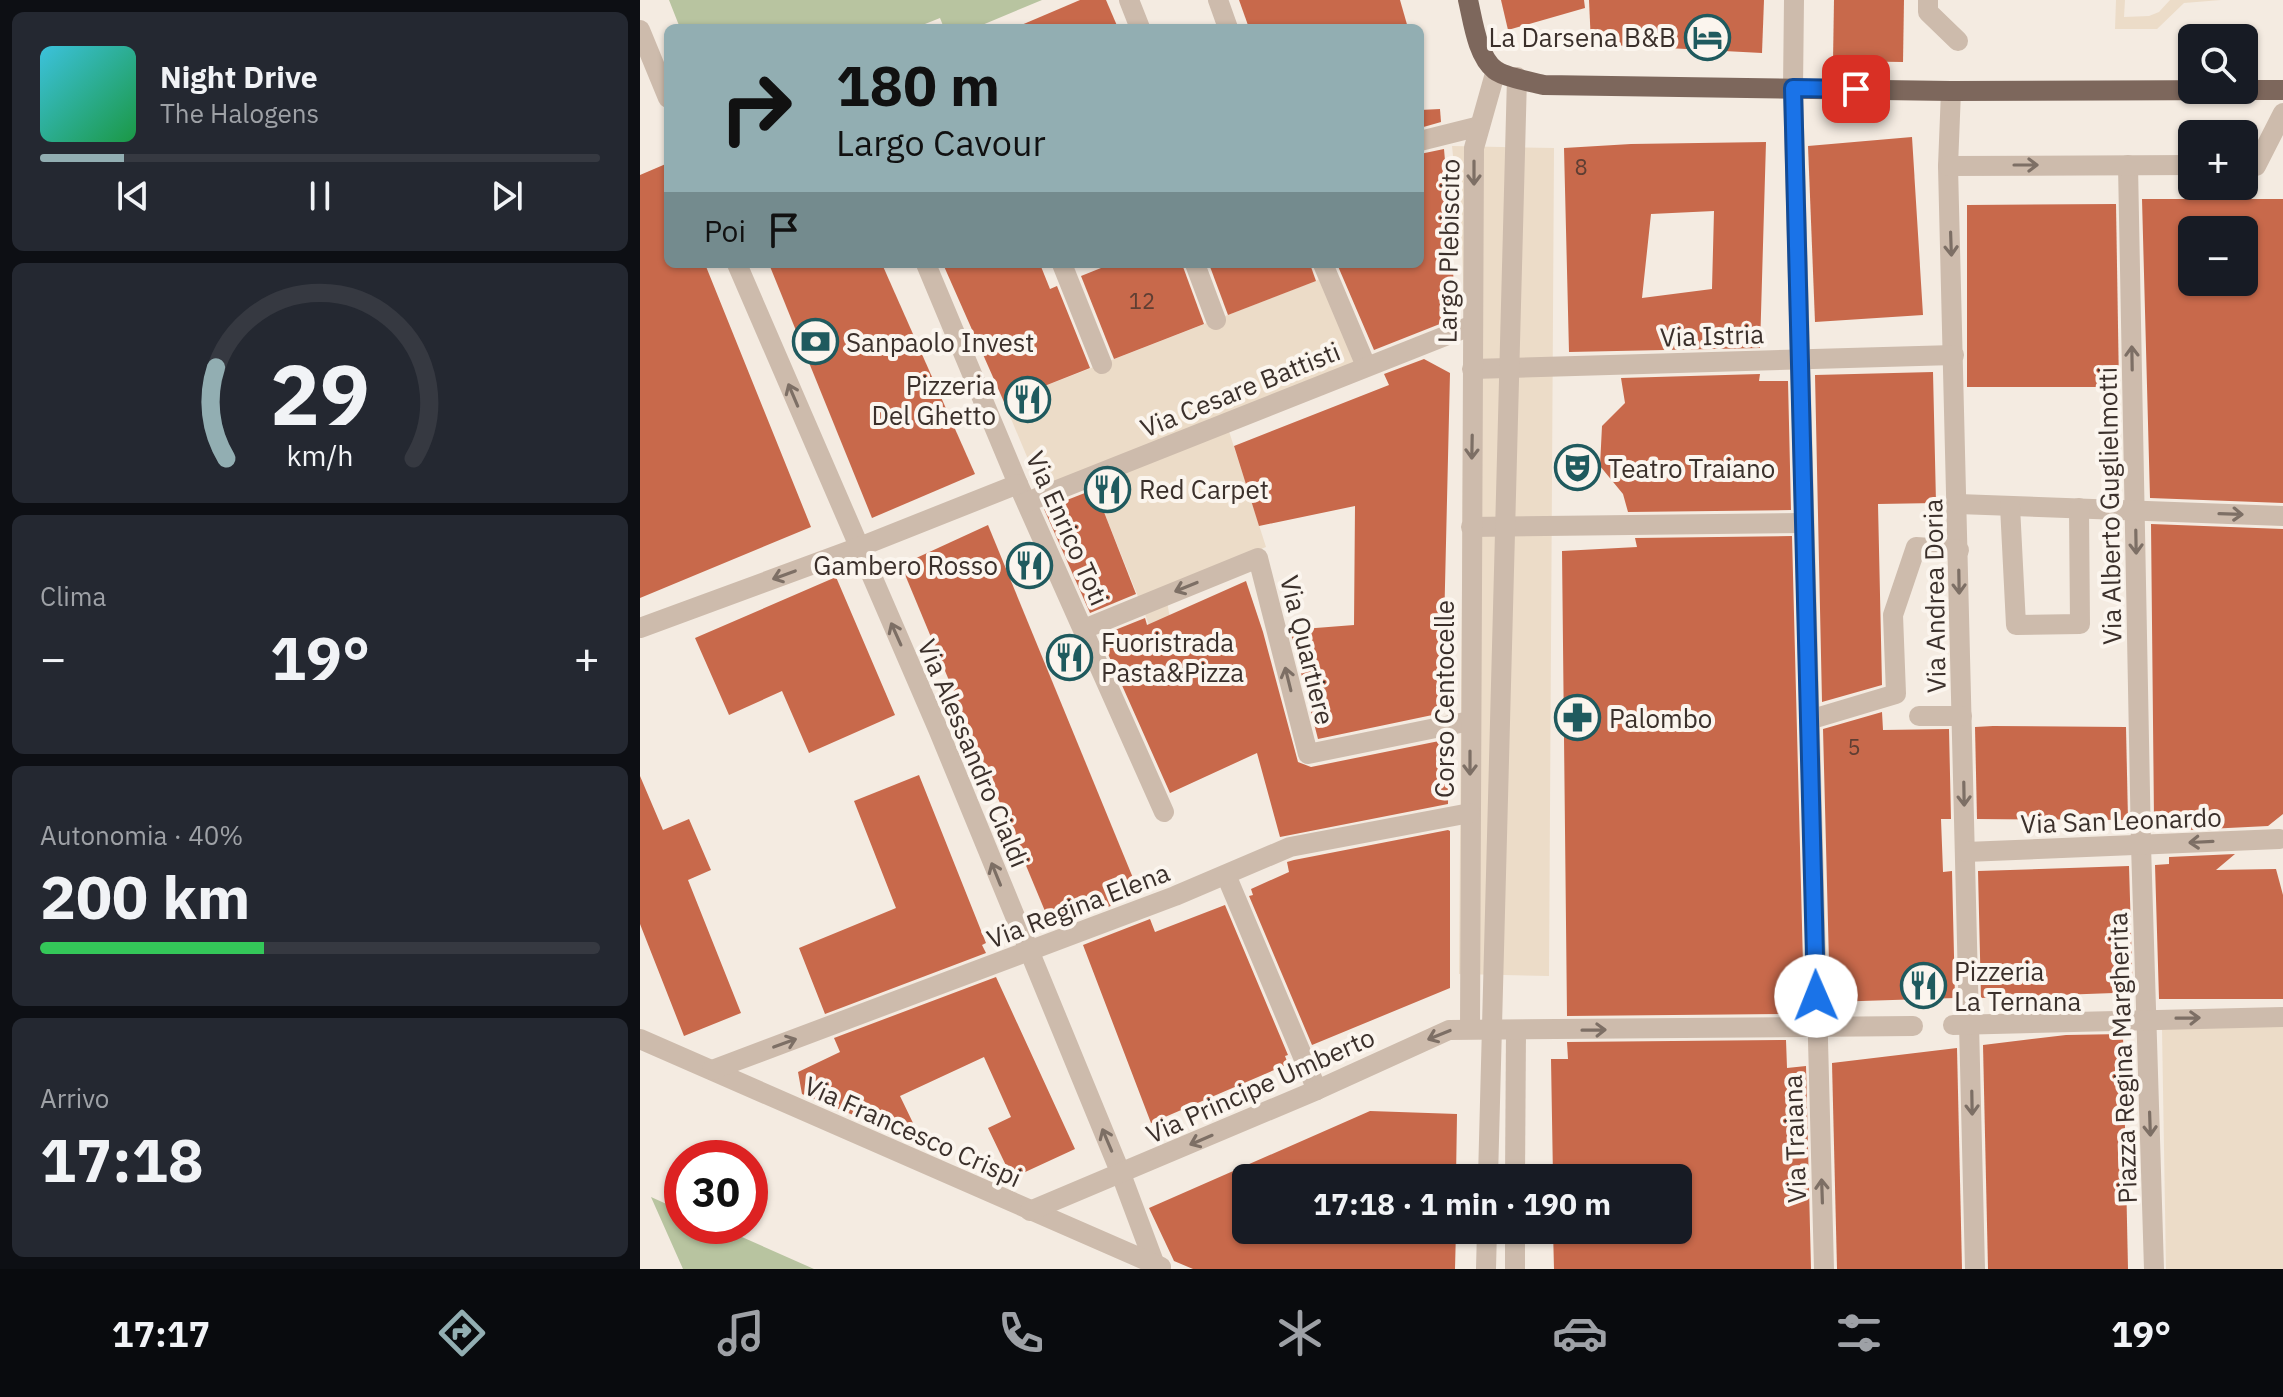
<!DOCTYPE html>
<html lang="it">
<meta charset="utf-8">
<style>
:root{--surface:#171b24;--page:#242831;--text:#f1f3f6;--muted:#9ea1a6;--line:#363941;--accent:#92aeb2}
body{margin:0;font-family:"IBM Plex Sans",sans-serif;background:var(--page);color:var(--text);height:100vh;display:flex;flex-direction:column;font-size:30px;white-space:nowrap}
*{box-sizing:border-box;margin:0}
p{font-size:26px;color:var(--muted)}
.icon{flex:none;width:44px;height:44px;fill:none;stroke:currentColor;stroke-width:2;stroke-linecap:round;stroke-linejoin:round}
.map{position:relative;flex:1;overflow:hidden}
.sheet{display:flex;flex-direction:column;gap:12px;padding:12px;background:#0d0f14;width:640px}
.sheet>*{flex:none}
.hud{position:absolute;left:24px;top:24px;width:760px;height:244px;border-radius:12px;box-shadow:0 2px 6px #0004;background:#92aeb2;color:#111;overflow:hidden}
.controls{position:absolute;left:1538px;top:24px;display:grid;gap:16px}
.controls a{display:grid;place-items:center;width:80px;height:80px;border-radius:12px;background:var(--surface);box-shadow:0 2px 6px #0004;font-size:40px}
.speed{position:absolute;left:24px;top:1140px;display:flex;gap:16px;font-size:40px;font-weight:700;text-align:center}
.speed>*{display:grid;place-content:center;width:104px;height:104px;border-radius:50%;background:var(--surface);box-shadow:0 2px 6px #0004;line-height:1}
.speed .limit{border:12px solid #d22;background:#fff;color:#111}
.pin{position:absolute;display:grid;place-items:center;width:68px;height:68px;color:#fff;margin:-34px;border-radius:16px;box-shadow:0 4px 12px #0006}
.me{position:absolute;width:88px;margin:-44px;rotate:359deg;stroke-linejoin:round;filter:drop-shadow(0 0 6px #0008)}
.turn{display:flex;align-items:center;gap:28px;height:168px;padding:0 40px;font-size:36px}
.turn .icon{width:104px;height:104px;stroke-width:2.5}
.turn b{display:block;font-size:56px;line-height:68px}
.then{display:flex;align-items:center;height:76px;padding:0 40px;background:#0003;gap:16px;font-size:30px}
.big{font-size:60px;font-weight:800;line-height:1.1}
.sheet .card{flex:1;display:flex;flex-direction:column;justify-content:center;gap:12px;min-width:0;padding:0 28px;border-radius:12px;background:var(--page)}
.sheet .dial{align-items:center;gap:0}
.dial svg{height:208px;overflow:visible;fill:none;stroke:var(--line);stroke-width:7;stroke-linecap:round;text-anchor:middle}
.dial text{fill:var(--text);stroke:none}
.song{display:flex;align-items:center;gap:24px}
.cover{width:96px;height:96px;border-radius:12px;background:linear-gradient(135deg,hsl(190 70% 55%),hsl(140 70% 35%))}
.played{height:8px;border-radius:4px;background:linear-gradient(90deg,var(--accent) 15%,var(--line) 15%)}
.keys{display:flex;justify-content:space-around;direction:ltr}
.heat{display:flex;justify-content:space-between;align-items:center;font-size:44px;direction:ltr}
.charge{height:12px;border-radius:6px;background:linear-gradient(90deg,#34c759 40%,var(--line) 0)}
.trip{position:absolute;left:592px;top:1164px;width:460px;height:80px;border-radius:12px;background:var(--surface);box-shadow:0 2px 6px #0004;font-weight:800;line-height:80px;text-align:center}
.menu{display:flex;height:128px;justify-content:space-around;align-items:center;background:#090b0e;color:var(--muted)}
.menu .icon{width:56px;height:56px}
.menu .current{color:var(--accent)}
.menu b{font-size:36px;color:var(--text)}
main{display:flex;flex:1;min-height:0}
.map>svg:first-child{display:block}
</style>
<main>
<section class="sheet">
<div class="card">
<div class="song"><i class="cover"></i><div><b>Night Drive</b><p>The Halogens</p></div></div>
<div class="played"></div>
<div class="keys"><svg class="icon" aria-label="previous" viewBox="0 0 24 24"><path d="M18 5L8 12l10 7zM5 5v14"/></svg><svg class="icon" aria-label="pause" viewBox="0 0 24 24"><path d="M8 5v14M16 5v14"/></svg><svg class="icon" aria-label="next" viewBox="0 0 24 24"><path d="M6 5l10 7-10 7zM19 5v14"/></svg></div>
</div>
<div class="card dial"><svg viewBox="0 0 100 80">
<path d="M14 69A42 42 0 1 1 86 69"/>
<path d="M14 69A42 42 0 0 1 10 34" stroke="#92aeb2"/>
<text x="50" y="56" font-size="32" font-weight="700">29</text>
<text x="50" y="72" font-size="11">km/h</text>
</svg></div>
<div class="card"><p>Clima</p>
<div class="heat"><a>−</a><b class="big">19°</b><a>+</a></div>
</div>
<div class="card"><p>Autonomia · 40%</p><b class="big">200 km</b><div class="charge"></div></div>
<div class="card"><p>Arrivo</p><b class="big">17:18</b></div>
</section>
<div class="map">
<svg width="1643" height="1269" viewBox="0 0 1643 1269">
<rect width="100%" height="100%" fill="#f4ebe1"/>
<!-- green -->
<g fill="#b8c4a0">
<polygon points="29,0 402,0 335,28 304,28 300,18 275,28 40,28"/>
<polygon points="11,1197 42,1211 42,1226 77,1226 174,1269 43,1269"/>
</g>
<!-- plaza -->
<g fill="#ecdcc8">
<polygon points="1476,0 1485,0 1484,17 1509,16 1519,12 1530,0 1581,0 1544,3 1517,29 1475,29"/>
<polygon points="812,146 914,148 909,976 819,974 824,319 822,242"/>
<polygon points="688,276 726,366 587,425 626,547 525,589 529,613 559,693 536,701 505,614 450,477 403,495 364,402"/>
<polygon points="1643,1026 1643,1269 1526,1269 1522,1029"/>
</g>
<!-- building -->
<g fill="#c8694b" fill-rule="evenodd">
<polygon points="440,0 466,0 478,28 374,28"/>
<polygon points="599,0 760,0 768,28 609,28"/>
<polygon points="861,0 944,0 945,8 868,30"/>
<polygon points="949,0 1124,0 1122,53 951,44"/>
<polygon points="1194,0 1264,0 1263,62 1193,61"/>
<polygon points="800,109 801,122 780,128 780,110"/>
<polygon points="1272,137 1283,315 1175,322 1168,146"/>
<path d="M1126 142 1120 348 929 352 924 148 991 144ZM1074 211 1072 289 1002 298 1011 214Z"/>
<polygon points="804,149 812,243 815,318 734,350 697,264 780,264 780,154"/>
<polygon points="28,163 28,264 65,264 171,527 0,598 0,175"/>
<path d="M1502 199H1643V503L1510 498ZM1552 230H1604V282H1552Z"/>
<polygon points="1476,204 1479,387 1327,387 1327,205"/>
<polygon points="129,264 242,264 335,474 232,518"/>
<polygon points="303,264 400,264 410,289 417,286 450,368 364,402"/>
<polygon points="471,264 542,264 564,324 474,359 441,276"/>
<polygon points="569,264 670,264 676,281 588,315"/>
<polygon points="784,359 810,373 802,713 678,739 650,630 714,625 715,506 619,526 594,446 749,385 744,374"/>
<polygon points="1293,372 1296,503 1238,504 1242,685 1182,702 1175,375"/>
<polygon points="1120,374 1119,381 1148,381 1151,510 988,512 983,494 960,466 962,426 985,403 981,378"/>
<polygon points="455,489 496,594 450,613 404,509"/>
<polygon points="1511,524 1643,529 1643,814 1628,826 1528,831 1528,820 1514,820"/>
<polygon points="348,525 500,895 412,928 261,565"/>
<polygon points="1152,536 1164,1003 1148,1004 1146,1014 927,1016 922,551 997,547 995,538"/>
<polygon points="196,577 255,715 169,753 142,691 89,715 55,638"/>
<polygon points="606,581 623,632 658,762 671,767 809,739 808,804 640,837 617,753 530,793 460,636 505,618 507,625"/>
<polygon points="1242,712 1243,730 1309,729 1311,819 1301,819 1303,872 1312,871 1315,998 1190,1002 1183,729"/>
<polygon points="1353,726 1486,727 1488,820 1337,819 1335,727"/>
<polygon points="279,775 346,943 342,945 346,953 185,1014 159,948 256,908 214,801"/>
<polygon points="0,776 23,830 49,819 71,870 48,880 101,1013 44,1036 0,924"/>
<polygon points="808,830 810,831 810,988 672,1045 609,896 613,895 611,889 649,872 647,862 654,860"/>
<polygon points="1595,854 1576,870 1636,869 1643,895 1643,999 1519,999 1515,865 1529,864 1529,857"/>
<polygon points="1489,866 1493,999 1475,999 1474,993 1341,998 1338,871"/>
<polygon points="585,905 648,1055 645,1056 648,1064 511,1123 443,945 510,919 515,932"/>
<polygon points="356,977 435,1149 372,1178 348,1128 371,1117 344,1057 260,1096 274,1125 257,1133 162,1094 158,1072 200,1052 194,1038"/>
<polygon points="1483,1034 1488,1269 1348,1269 1343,1045 1426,1035"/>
<polygon points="1146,1040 1147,1068 1166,1066 1171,1269 914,1269 913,1230 1038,1230 1038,1178 913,1178 911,1059 928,1059 927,1042"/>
<polygon points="1317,1048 1322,1269 1197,1269 1192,1063"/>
<polygon points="730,1111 817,1114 816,1178 606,1178 606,1230 816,1230 815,1269 553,1269 534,1261 509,1208"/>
</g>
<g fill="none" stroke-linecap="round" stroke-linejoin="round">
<!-- minor -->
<g stroke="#cdbbac" stroke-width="20">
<polyline points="489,0 500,28"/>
<polyline points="578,0 588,28"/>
<polyline points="1154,0 1153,88 1184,1269"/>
<polyline points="1288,0 1288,12 1318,41"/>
<polyline points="0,30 28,98"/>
<polyline points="1311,91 1308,166 1335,1269"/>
<polyline points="780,141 840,126"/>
<polyline points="1488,165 1501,845 1514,1269"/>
<polyline points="1308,166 1552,165"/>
<polyline points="1604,166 1616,166 1643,113"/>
<polyline points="97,264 298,729 481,1174 515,1265"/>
<polyline points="286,264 378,484 524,812"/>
<polyline points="422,264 462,364"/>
<polyline points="555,264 576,320"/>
<polyline points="683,264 726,366"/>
<polyline points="832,369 1314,355"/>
<polyline points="387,502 833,325"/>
<polyline points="1318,504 1643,516"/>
<polyline points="1370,506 1376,625 1440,624 1439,508"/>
<polyline points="831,527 1164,523"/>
<polyline points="0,628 217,548 378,484"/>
<polyline points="444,629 618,558 668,754 830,721"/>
<polyline points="1279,716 1322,716"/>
<polyline points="1169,720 1256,694 1253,615 1276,547 1319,550"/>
<polyline points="1326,852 1639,839"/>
<polyline points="586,875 677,1090"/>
<polyline points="1313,1025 1643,1017"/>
<polyline points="830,1029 834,148 856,70"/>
<polyline points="0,1039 521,1267"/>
<polyline points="72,1070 535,896 650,847 830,813"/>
<polyline points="848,1178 877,77"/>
<polyline points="875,1178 876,1030"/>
<polyline points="390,1211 677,1090 809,1030 1273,1026"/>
<polyline points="846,1269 847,1230"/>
<polyline points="875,1269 875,1230"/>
</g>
<!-- major -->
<g stroke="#7d675c" stroke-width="20">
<path d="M828 0C833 21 837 56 855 70 864 77 892 82 904 85L1311 91 1603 90"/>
<polyline points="1604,90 1643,90"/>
</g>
</g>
<!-- one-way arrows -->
<defs><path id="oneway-shaft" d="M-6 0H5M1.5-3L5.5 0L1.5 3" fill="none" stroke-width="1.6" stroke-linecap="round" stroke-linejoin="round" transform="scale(2)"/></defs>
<g stroke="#7d6f65">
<use href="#oneway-shaft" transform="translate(1386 165)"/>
<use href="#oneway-shaft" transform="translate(834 173) rotate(90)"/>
<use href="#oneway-shaft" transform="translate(1311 244) rotate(88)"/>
<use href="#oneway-shaft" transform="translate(1492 358) rotate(-91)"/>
<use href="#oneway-shaft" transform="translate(153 395) rotate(-113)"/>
<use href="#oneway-shaft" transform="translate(832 447) rotate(91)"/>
<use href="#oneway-shaft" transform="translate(1591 514) rotate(2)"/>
<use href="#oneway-shaft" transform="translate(1496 542) rotate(89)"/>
<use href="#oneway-shaft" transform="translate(144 575) rotate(160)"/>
<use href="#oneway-shaft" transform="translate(1319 582) rotate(89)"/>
<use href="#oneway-shaft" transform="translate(546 587) rotate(158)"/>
<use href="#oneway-shaft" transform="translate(256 634) rotate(-114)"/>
<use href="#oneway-shaft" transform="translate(648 679) rotate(-104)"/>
<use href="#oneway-shaft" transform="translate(830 763) rotate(90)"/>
<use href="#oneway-shaft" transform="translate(1324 794) rotate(89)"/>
<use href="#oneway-shaft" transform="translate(1561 842) rotate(177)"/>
<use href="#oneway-shaft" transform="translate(356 874) rotate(-112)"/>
<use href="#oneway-shaft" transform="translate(1548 1018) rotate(-1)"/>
<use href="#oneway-shaft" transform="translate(954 1030) rotate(-1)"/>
<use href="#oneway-shaft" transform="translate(799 1035) rotate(158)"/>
<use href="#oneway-shaft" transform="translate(145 1043) rotate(-20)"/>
<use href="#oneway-shaft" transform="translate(1332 1103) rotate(89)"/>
<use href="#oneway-shaft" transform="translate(1510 1124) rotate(88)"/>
<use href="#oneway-shaft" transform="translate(467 1140) rotate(-113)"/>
<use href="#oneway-shaft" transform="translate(561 1140) rotate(157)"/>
<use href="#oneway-shaft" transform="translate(1182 1191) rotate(-92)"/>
</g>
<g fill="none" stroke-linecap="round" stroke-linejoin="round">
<defs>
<polyline id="route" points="1176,996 1153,88 1216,89"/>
</defs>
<!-- route casing -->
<use href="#route" stroke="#114b97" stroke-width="20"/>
<!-- route -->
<use href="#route" stroke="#1a73e8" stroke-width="14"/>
</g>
<!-- icons -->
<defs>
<symbol id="hotel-ring" viewBox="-11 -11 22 22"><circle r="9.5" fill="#fbf5ee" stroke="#1f5a5e" stroke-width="1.5"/><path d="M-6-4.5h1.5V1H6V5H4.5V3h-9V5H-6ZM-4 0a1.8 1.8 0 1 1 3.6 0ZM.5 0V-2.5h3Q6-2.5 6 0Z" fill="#1f5a5e"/></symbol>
<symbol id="bank-ring" viewBox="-11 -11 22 22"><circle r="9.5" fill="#fbf5ee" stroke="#1f5a5e" stroke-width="1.5"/><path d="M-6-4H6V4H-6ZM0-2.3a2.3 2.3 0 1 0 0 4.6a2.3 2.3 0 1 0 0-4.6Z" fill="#1f5a5e"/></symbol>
<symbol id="restaurant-ring" viewBox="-11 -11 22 22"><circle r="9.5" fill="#fbf5ee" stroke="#1f5a5e" stroke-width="1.5"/><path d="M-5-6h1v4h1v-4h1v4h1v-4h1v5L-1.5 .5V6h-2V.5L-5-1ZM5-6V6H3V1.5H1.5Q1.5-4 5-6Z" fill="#1f5a5e"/></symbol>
<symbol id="theatre-ring" viewBox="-11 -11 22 22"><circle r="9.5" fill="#fbf5ee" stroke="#1f5a5e" stroke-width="1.5"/><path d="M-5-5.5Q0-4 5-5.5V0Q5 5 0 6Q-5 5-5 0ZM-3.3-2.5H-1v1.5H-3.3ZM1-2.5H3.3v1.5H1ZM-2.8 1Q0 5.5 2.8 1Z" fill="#1f5a5e"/></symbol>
<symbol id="pharmacy-ring" viewBox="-11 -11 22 22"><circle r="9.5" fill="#fbf5ee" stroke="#1f5a5e" stroke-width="1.5"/><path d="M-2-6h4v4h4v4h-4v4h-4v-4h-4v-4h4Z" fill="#1f5a5e"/></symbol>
</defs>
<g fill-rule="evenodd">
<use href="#hotel-ring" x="1042" y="12" width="51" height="51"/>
<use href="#bank-ring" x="150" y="316" width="51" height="51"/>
<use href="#restaurant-ring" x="362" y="374" width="51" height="51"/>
<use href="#theatre-ring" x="912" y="442" width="51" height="51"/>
<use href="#restaurant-ring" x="442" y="464" width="51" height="51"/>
<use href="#restaurant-ring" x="364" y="540" width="51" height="51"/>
<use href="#restaurant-ring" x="404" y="632" width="51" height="51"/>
<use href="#pharmacy-ring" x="912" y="692" width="51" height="51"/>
<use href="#restaurant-ring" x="1258" y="960" width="51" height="51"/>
</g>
<g text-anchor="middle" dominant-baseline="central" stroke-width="8" stroke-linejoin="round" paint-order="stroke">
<!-- number labels -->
<g font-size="22" fill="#5e3e33">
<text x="941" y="166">8</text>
<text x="502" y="300">12</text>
<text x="1214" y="746">5</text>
</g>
<!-- poi labels -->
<g font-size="26" fill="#3b302b" stroke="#fbf5ee" text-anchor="start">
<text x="1036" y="37" text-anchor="end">La Darsena B&amp;B</text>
<text x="206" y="342">Sanpaolo Invest</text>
<text x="356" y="385" text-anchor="end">Pizzeria<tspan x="356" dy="30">Del Ghetto</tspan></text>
<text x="968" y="468">Teatro Traiano</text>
<text x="499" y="489">Red Carpet</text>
<text x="358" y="565" text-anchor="end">Gambero Rosso</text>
<text x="461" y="642">Fuoristrada<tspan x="461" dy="30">Pasta&amp;Pizza</tspan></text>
<text x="969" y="718">Palombo</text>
<text x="1314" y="971">Pizzeria<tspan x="1314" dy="30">La Ternana</tspan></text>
</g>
<!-- street labels -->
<g font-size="26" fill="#3b302b" stroke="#fbf5ee">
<text transform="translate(808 251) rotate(-89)">Largo Plebiscito</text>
<text transform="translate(1072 335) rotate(-2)">Via Istria</text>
<text transform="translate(600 389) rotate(-22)">Via Cesare Battisti</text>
<text transform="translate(1469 506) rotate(-91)">Via Alberto Guglielmotti</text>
<text transform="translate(428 528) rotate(66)">Via Enrico Toti</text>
<text transform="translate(1294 596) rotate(-91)">Via Andrea Doria</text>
<text transform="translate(668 650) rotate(76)">Via Quartiere</text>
<text transform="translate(804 699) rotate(-90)">Corso Centocelle</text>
<text transform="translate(334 753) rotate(67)">Via Alessandro Cialdi</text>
<text transform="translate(1481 820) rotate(-2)">Via San Leonardo</text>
<text transform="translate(438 905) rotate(-21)">Via Regina Elena</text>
<text transform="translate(1482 1058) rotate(-92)">Piazza Regina Margherita</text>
<text transform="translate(620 1085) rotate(-24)">Via Principe Umberto</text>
<text transform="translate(273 1131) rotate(24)">Via Francesco Crispi</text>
<text transform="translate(1154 1139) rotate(-92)">Via Traiana</text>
</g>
</g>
</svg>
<div class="controls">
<a><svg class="icon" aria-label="search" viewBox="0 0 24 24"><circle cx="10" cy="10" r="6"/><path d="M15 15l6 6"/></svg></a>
<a>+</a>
<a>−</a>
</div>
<div class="speed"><div class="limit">30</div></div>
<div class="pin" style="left:1216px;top:89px;background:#d93025"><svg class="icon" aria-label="arrive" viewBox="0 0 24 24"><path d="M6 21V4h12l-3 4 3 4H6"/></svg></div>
<svg class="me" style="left:1176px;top:996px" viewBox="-20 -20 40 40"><circle r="19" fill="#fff"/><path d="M0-13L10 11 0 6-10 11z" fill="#1a73e8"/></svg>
<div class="trip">17:18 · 1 min · 190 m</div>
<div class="hud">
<div class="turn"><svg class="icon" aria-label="right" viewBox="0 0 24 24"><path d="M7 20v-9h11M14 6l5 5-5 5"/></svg><div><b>180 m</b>Largo Cavour</div></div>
<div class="then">Poi<svg class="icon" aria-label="arrive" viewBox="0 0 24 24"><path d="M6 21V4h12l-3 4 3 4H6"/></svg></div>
</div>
</div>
</main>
<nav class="menu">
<b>17:17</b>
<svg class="icon current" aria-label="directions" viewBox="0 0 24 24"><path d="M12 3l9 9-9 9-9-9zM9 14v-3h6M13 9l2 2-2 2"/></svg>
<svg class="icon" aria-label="music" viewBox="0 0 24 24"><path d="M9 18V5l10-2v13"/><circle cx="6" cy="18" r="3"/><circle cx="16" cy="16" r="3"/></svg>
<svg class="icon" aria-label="phone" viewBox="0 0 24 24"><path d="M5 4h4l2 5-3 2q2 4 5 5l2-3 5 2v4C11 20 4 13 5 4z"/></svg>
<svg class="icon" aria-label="climate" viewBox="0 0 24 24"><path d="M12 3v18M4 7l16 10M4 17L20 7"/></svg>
<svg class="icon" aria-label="car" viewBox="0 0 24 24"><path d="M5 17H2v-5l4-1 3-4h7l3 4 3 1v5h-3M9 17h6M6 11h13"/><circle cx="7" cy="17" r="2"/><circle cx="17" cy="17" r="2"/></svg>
<svg class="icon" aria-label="filters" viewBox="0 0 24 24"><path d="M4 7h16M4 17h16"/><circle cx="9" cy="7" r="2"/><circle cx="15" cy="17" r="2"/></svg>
<b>19°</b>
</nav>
